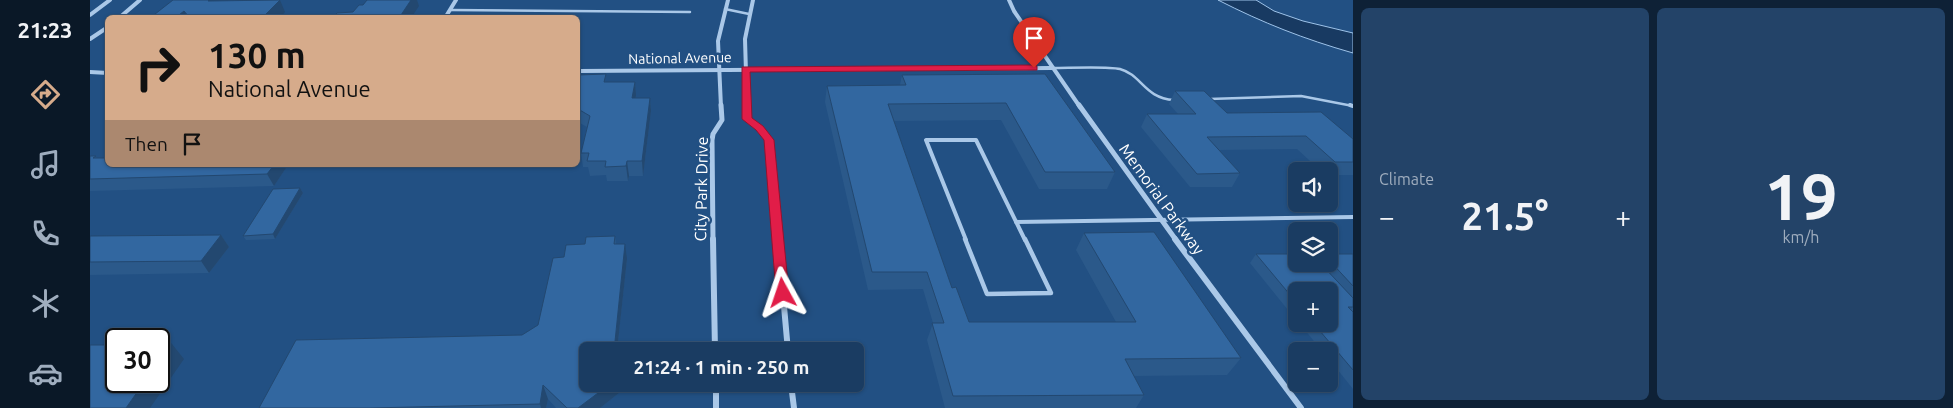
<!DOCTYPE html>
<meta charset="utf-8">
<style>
:root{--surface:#1a3c62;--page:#234368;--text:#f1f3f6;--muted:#9fadbe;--line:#385677;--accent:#d6ab8b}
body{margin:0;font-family:Ubuntu,sans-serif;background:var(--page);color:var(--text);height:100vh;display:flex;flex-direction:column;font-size:19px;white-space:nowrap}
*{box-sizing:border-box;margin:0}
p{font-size:16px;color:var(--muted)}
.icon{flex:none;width:28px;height:28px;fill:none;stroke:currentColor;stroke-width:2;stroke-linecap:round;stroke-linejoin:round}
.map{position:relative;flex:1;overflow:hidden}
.drawer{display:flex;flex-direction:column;gap:8px;padding:8px;background:#0e2136;width:600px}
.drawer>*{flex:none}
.guide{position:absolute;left:15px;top:15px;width:475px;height:152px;border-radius:8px;box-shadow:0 1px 4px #0004,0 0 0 1px var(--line);background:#d6ab8b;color:#111;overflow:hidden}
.tools{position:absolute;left:1198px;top:162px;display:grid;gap:10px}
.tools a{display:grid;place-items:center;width:50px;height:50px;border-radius:8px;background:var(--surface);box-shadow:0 1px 4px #0004,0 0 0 1px var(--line);font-size:25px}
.speed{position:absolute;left:15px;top:328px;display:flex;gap:10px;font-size:25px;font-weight:700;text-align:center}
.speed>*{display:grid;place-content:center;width:65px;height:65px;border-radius:50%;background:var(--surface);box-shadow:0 1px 4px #0004,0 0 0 1px var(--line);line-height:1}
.speed .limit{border:2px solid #111;border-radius:8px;background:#fff;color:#111}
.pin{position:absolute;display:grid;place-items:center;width:42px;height:42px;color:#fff;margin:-51px -21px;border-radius:50% 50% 50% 0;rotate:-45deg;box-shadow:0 0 5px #0007}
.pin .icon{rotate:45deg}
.me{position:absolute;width:55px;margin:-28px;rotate:355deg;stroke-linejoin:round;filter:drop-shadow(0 0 4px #0008)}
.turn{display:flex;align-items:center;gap:18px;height:105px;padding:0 20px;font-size:22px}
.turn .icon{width:65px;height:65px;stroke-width:2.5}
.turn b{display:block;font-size:35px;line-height:42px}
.then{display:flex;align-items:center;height:48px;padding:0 20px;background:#0003;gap:10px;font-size:19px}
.big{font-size:38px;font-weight:700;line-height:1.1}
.drawer .card{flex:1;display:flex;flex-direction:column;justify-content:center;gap:8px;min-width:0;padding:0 18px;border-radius:8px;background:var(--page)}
.drawer .dial{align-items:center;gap:0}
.dial b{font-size:65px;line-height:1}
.heat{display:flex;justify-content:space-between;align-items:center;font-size:28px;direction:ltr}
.drawer .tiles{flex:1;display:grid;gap:8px;grid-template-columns:repeat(2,1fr)}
.trip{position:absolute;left:489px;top:342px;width:285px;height:50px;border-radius:8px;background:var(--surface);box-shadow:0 1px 4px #0004,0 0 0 1px var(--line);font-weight:700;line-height:50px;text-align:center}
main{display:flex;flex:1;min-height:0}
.dock{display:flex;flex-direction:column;width:90px;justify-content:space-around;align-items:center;background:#0a1827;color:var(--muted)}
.dock .icon{width:35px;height:35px}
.dock .selected{color:var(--accent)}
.dock b{font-size:22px;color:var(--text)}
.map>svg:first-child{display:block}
</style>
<main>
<nav class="dock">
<b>21:23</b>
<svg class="icon selected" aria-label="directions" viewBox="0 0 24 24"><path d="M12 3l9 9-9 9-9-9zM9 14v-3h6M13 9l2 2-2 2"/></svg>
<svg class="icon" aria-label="music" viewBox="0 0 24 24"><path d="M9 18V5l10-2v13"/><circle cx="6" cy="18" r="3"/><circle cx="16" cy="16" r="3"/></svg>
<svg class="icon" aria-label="phone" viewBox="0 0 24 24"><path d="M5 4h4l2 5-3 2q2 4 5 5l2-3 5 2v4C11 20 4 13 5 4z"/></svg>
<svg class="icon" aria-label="climate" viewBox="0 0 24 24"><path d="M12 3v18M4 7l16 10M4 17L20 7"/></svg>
<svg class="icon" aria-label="car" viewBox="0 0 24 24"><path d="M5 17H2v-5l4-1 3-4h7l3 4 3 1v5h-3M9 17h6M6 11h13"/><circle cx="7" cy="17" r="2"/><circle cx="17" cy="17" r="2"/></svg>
</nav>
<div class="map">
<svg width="1263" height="408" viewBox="0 0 1263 408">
<rect width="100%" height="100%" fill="#225083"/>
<!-- water -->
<path fill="#183a62" stroke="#9ec3e9" d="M1128 0H1166L1184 11 1213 21 1263 33V53C1214 39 1173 23 1128 0Z"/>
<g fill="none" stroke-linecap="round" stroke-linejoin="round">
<!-- lane-far2 -->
<g stroke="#aac8e8" stroke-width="2.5">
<polyline points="635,9 659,14"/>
<polyline points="360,10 600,12"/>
<path d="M963 68C979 68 1017 66 1030 69 1052 75 1054 98 1084 100"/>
<polyline points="1119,99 1211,96 1263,106"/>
</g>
<!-- lane-far1 -->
<g stroke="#aac8e8" stroke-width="4">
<polyline points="1260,105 1263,106"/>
<polyline points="926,222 1263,217"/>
<polyline points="876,240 836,140 886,140 935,240"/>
</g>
<!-- lane -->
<polyline stroke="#aac8e8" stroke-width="4.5" points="875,239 897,294 961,293 935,239"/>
<!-- street-far2 -->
<g stroke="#aac8e8" stroke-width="4">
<polyline points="919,0 924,11 990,107"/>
<polyline points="0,15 20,0"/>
<polyline points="29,18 50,0"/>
<polyline points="355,18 366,0"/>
<polyline points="0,39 18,27"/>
<polyline points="488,71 962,68"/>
<polyline points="0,72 18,73"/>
<polyline points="631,107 628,41 638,0"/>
<polyline points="657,107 655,39 663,0"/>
</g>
<!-- street-far1 -->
<g stroke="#aac8e8" stroke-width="5">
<polyline points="657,105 657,119 670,128 679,140 688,240"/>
<polyline points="989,105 1086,240"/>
<polyline points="623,240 622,140 623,134 632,120 631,105"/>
</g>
<!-- street -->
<g stroke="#aac8e8" stroke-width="6">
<polyline points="623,239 625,351"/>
<polyline points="688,239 698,351"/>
<polyline points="1085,239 1211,408"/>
<polyline points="626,384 626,408"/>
<polyline points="701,384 704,408"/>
</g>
</g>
<!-- wall -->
<g fill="#2b598a">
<polygon points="955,74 1025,172 1017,189 949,189 911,120 804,121 862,288 879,322 1026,322 986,250 994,233 1151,358 1137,375 1044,376 1054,395 1046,408 855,408 837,340 843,323 833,289 778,290 735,102 737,86 810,85 812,75"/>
<polygon points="488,75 517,82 545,82 546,98 560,98 561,111 553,176 539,176 538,181 517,181 516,175 500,176 498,167 493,167 491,153 497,127 488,122"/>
<polygon points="1085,91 1137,113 1263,139 1263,175 1239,175 1239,171 1231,171 1207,149 1129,150 1150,173 1142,187 1100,187 1051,127 1057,114 1088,114 1079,104"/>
<polygon points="0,156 8,158 198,165 184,186 0,191"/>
<polygon points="210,188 213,193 185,239 156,240 153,236"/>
<polygon points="131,235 139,247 119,273 0,275 0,236"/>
<polygon points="525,236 526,244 537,259 527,351 498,351 498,384 528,384 529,393 510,408 466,408 458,399 456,408 169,408 432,335 448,325 495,244"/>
<polygon points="1166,254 1206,264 1239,264 1239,254 1263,254 1263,389 1239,359 1239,351 1232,351 1210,324 1239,324 1206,291 1206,320 1160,263"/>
</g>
<!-- shaded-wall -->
<g fill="#234870">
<polygon points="119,0 139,0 124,13 118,1"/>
<polygon points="190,0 195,12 190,18 172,18"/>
<polygon points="321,0 327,0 329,6 321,18 309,18"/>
<polygon points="94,11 98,18 85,18"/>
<polygon points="545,82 546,95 544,112 542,98"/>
<polygon points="560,98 561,111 553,176 552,161"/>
<polygon points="537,161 539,176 538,181 536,166"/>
<polygon points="184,165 198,165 184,186 177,174"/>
<polygon points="210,188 213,193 185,239 183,234"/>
<polygon points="131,235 139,247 119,273 111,261"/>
<polygon points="535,244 537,259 527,351 524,351"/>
<polygon points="82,344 94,359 60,408 36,408 55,381 69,381 69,363"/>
<polygon points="520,384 528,384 529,393 510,408 488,408"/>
<polygon points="453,385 458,399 456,408 451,408 450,404"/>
</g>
<!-- building -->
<g fill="#3267a0" stroke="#234870">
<polygon points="83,0 119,0 118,1 190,0 172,18 100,18 94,11 85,18 60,18"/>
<polygon points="277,0 321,0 309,18 242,18 247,13 263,12 269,5 273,5"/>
<polygon points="516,74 514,82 545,82 542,98 560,98 552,161 537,161 536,166 515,167 516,161 497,161 499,153 491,153 500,116 488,109 488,75"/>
<polygon points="955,74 1025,172 955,172 916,103 798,104 862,288 866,287 879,322 1046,322 994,233 1064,232 1151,358 1035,359 1054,395 863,396 842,323 854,323 837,272 782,272 737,86 816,85 812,75"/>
<polygon points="1085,91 1114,91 1137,113 1231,112 1263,139 1263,162 1245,162 1216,136 1117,137 1150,173 1107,174 1057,114 1106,114"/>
<polygon points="0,156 6,156 3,158 18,158 18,165 184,165 177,174 0,179"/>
<polygon points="210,188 183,234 153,236 183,189"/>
<polygon points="131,235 111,261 0,262 0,236"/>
<polygon points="525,236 524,244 535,244 524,351 497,351 498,352 498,384 520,384 488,408 477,408 453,385 450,404 280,408 169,408 206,340 432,335 448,325 463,258 474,257 476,245 495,244 496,237"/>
<polygon points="1166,254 1206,254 1206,264 1231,264 1263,298 1263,307 1258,307 1263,312 1263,370 1224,324 1239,324 1239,291 1206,291 1206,302"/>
<polygon points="1239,254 1263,254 1263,286 1239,260"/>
<polygon points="69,344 82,344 69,363"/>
<polygon points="0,345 26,345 26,381 55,381 36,408 0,408"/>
</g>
<!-- route -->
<polygon fill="#e11d48" stroke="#92132f" points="944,65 947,66 947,70 660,72 662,118 673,126 684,140 699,293 697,297 688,297 686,293 674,140 666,130 652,119 652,67"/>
<g text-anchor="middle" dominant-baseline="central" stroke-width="5" stroke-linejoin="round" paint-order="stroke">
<!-- far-street labels -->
<g font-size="14" fill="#fff" stroke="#225083">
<text transform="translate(590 58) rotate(-1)">National Avenue</text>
</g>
<!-- street labels -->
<g font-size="16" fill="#fff" stroke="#225083">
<text transform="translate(611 189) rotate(-89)">City Park Drive</text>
<text transform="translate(1072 199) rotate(54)">Memorial Parkway</text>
</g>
</g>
</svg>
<div class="tools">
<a><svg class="icon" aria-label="sound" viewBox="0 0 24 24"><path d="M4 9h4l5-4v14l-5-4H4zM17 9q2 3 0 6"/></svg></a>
<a><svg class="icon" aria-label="layers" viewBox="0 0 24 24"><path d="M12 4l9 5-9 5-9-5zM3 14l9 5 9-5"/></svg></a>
<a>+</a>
<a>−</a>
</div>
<div class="speed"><div class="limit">30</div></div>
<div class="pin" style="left:944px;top:68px;background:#d93025"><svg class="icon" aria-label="arrive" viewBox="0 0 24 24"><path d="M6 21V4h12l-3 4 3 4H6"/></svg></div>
<svg class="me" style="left:693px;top:293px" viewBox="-20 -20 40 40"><path d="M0-17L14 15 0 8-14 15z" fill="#e11d48" stroke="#fff" stroke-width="4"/></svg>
<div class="trip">21:24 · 1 min · 250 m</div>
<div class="guide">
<div class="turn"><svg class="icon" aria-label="right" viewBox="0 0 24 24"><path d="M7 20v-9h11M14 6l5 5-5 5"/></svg><div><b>130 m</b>National Avenue</div></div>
<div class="then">Then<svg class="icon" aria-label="arrive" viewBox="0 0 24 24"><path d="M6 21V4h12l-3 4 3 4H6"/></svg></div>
</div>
</div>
<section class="drawer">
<div class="tiles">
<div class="card"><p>Climate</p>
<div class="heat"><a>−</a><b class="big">21.5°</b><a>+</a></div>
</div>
<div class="card dial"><b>19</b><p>km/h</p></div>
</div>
</section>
</main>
